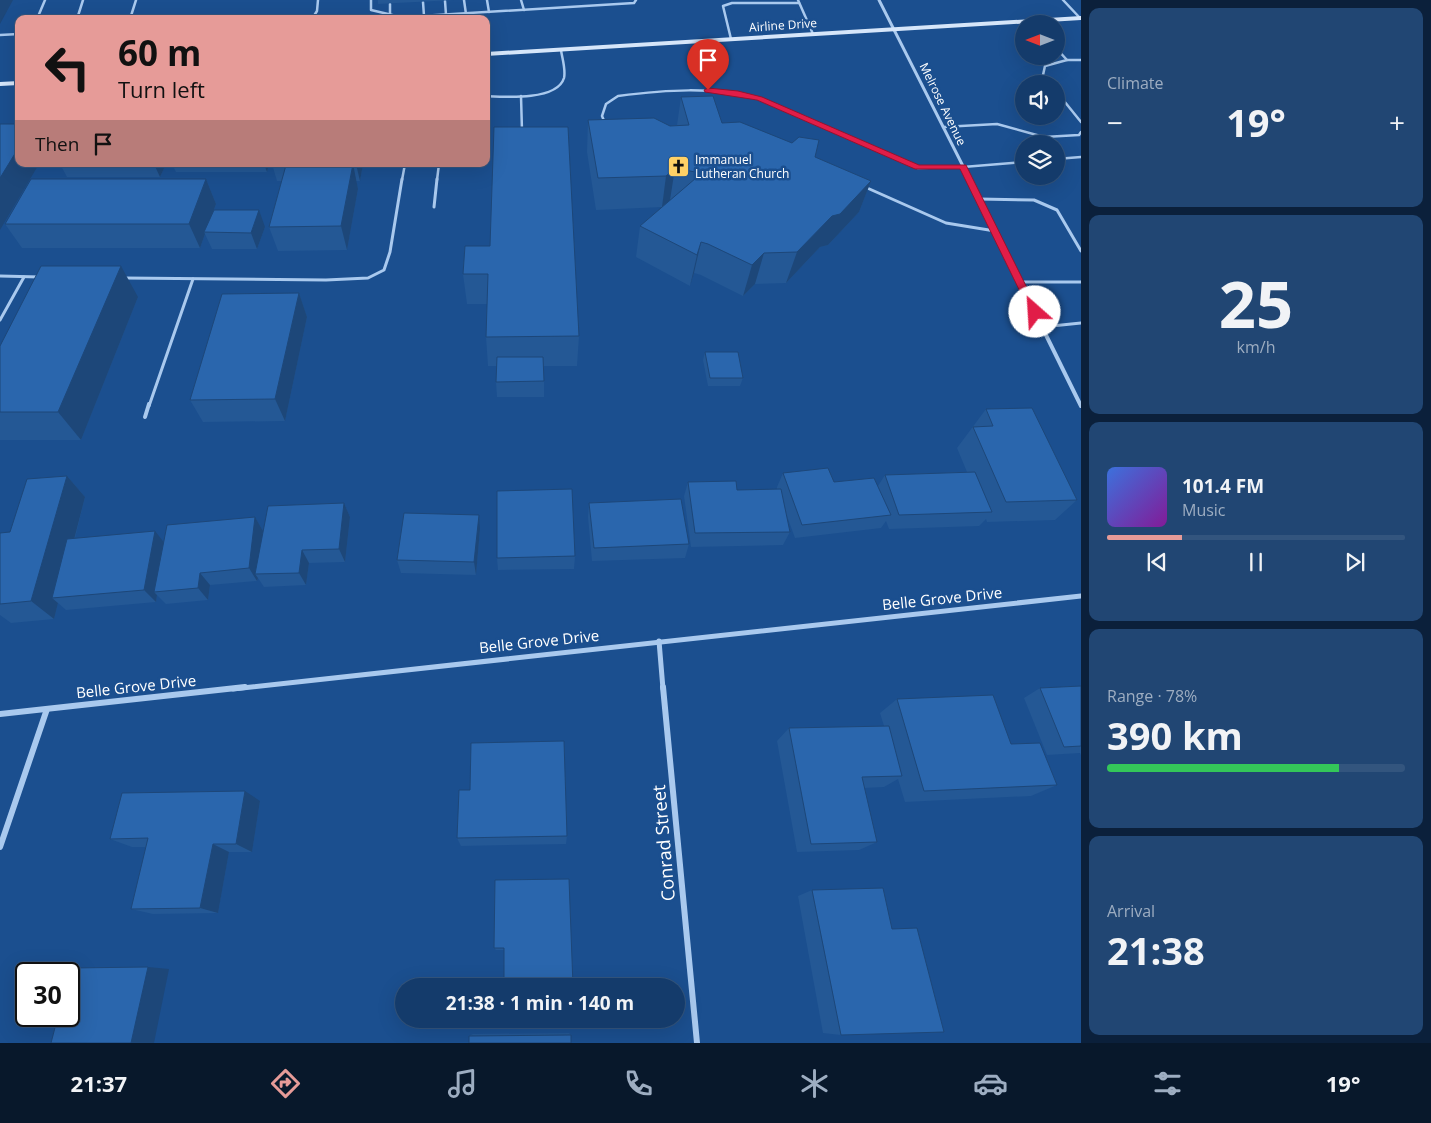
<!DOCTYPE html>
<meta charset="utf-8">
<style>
:root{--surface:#143b6b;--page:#214673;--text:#f1f3f6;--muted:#9dadc1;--line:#33557e;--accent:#e69b98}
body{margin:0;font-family:"Open Sans",sans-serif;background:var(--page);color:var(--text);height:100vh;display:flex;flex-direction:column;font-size:19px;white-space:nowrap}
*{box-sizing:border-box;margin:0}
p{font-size:16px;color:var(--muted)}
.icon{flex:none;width:28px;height:28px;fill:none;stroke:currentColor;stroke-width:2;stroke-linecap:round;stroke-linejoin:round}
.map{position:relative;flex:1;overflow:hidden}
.details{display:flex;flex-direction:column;gap:8px;padding:8px;background:#0b203b;width:350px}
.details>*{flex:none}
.top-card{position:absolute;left:15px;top:15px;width:475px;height:152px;border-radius:10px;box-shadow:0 5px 20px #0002,0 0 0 1px var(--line);background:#e69b98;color:#111;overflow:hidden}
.needle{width:32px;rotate:270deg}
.buttons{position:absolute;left:1015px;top:15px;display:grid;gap:10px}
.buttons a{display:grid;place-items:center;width:50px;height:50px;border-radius:50%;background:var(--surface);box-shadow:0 5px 20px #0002,0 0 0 1px var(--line);font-size:25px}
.speed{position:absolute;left:15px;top:962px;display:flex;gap:10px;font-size:25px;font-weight:700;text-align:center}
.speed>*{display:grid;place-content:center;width:65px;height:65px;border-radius:50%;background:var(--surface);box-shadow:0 5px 20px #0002,0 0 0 1px var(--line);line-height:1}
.speed .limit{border:2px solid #111;border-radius:8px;background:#fff;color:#111}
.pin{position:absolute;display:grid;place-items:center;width:42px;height:42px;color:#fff;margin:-51px -21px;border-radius:50% 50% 50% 0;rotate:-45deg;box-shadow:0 0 5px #0007}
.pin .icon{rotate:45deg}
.me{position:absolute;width:55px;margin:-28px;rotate:334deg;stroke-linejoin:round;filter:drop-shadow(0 0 4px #0008)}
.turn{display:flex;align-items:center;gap:18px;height:105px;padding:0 20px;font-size:22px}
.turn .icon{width:65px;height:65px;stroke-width:2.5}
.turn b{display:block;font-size:35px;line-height:42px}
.then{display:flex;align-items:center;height:48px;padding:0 20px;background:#0003;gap:10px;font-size:19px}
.big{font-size:38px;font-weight:700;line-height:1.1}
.details .card{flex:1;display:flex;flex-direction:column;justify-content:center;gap:8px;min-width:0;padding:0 18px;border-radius:10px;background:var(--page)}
.details .dial{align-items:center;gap:0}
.dial b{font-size:65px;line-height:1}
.song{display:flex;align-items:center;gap:15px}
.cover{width:60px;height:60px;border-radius:8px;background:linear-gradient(135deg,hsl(220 70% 55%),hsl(290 70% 35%))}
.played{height:5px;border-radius:2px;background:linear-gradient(90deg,var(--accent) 25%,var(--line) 25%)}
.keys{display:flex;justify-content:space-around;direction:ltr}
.heat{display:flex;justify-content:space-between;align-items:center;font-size:28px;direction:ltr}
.charge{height:8px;border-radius:4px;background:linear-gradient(90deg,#34c759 78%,var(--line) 0)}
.trip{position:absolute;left:395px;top:978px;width:290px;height:50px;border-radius:25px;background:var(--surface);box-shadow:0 5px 20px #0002,0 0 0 1px var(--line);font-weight:700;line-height:50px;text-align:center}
.tab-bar{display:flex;height:80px;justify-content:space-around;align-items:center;background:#08182b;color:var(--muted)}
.tab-bar .icon{width:35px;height:35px}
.tab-bar .on{color:var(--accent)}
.tab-bar b{font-size:22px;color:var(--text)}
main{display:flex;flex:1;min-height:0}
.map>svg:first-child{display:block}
</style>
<main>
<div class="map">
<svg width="1081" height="1043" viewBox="0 0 1081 1043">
<rect width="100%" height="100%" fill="#1b4f8f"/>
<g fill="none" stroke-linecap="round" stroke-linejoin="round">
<!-- lane-far2 -->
<g stroke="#a9c9ee" stroke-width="2.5">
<polyline points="371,0 371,10 405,18"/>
<polyline points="464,0 466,14"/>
<polyline points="487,0 489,12"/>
<polyline points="521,0 524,10"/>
<polyline points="798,0 813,34"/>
<polyline points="1063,0 1080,18"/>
<polyline points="445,1 446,15"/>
<polyline points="423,2 424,16"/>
<polyline points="390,4 390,14"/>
<polyline points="404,17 634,3 636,0"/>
<polyline points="37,19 45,0"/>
<polyline points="77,19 83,0"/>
<polyline points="130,19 136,0"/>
<polyline points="312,19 317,11 318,0"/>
<polyline points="0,35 19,34"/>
<polyline points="731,39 723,6 732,3 799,3"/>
<polyline points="1067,60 1081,60"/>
<polyline points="1050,84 1043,75 1045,66 1067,60 1056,48"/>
<polyline points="1056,91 1081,122"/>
<path d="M486 96C504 97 557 101 564 78 566 69 562 58 561 50"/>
<polyline points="521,96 522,131"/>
<path d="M605 123 602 116 606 104 618 96C665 90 713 86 759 99L918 168 963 167 1024 162"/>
<polyline points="943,127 997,124 1044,137 1079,135 1081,132"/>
<polyline points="1056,159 1081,157"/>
<polyline points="402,180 405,164"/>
<polyline points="437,180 439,164"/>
</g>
<!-- lane-far1 -->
<g stroke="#a9c9ee" stroke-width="3">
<polyline points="865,187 946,223 995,231"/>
<polyline points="979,199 1034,200 1057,210 1081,251"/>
<polyline points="434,207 437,179"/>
<polyline points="0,276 40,277"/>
<polyline points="124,278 326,280 368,278 384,270 390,252 402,179"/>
<polyline points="1020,282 1081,282"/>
<polyline points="0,320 24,277"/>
<polyline points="1042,327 1081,323"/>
<polyline points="149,406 193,279"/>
</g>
<!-- lane -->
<polyline stroke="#a9c9ee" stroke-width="4" points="145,417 149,404"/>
<!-- street-far3 -->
<polyline stroke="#a9c9ee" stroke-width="3" points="879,0 970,180"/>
<!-- street-far2 -->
<polyline stroke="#a9c9ee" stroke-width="4" points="969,179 1081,406"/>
<!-- street-far1 -->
<g stroke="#a9c9ee" stroke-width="5">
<polyline points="659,641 663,689"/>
<polyline points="233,689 1081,596"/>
</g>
<!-- street -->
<g stroke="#a9c9ee" stroke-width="6">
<polyline points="663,687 697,1043"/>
<polyline points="0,714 245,687"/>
<polyline points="0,847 47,709"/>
</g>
<!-- secondary -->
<g fill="#d6e6fa" fill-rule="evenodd">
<polygon points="1081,16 1081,20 486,56 486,52"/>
<polygon points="19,81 19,85 0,86 0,82"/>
</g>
</g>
<!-- wall -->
<g fill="#245895">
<polygon points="378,0 454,0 378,4"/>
<polygon points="681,97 722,123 815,157 871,181 859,212 828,245 820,247 786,283 755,284 743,296 701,275 694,273 690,286 636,257 640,226 662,207 596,210 587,152 588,120 670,126 677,125"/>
<polygon points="60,164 166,164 160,177 67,177"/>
<polygon points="172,164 269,164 267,172 176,172"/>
<polygon points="272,164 363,164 360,181 356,181 358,189 347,250 278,251 269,227 282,181 277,181"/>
<polygon points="206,179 216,204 214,210 265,227 257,249 212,249 205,234 200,248 22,248 5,224"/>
<polygon points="465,246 579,336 577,366 544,366 544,397 497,397 496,382 497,366 488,366 486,337 487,304 467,304 463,274"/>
<polygon points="299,293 307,317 285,421 203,422 190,400"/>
<polygon points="138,297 81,440 0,440 0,346"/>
<polygon points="705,352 743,378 740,386 708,386 703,360"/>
<polygon points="986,409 1077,500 1055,520 987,522 986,519 979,526 889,529 886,521 881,528 795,538 787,516 790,532 783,545 691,547 684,496 688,482 737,490 777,489 777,487 783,473 834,482 878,486 885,475 967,472 957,448"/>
<polygon points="67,476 85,497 75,538 164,542 255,517 263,531 262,537 344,503 350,517 345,562 309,563 306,585 264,587 258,578 257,581 210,585 208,600 166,604 157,595 156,602 66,610 58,603 54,619 11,623 0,615 0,533 10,532"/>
<polygon points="589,503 689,544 685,558 592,561 588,517"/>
<polygon points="480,529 476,575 401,573 397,560"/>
<polygon points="575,556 574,569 498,570 497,558"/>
<polygon points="1081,686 1081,755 1080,753 1047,755 1024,698 1040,688"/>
<polygon points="897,699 1011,744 1057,785 1031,796 905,802 898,779 884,787 864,788 877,842 859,850 797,852 777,741 789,728 884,726 880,713"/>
<polygon points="470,790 567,836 566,844 461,846 457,838"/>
<polygon points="260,801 252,852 229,852 218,913 153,914 131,909 146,847 132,847 110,839"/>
<polygon points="495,880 504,950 496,950 494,948"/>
<polygon points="812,890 841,1035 823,1033 798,896"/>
<polygon points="569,1033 571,1035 469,1036 473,1034"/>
</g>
<!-- shaded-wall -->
<g fill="#1d4779">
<polygon points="0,0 13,0 0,24"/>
<polygon points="19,147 19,164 39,164 0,230 0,178"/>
<polygon points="154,164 166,164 160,177"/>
<polygon points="264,164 269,164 267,172"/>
<polygon points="353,164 358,189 347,250 341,226"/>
<polygon points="356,164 363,164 360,181"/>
<polygon points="675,168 670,200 662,207 666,176"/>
<polygon points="206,179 216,204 206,232 204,232 205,234 200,248 189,224"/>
<polygon points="871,181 859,212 828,245 820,247 786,283 797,252 832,216"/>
<polygon points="259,210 265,227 257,249 251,233"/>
<polygon points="701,242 694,273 690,286 697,255"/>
<polygon points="764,253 755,284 743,296 752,265"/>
<polygon points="121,266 138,297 81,440 58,412"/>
<polygon points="299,293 307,317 285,421 275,399"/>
<polygon points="67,476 85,497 59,598 52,598 58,603 54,619 31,601"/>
<polygon points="344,503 350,517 345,562 339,549"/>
<polygon points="479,515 480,529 476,575 474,562"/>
<polygon points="255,517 263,531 258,574 255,574 258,578 257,581 249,568"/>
<polygon points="155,531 166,545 154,592 157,595 156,602 144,590"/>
<polygon points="302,550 309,563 306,585 299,573"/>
<polygon points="200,573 210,585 208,600 198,588"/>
<polygon points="245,791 260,801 252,852 236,844"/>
<polygon points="213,844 229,852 218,913 200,908"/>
<polygon points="148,967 169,969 154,1043 131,1043"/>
</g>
<!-- building -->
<g fill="#2a66ad" stroke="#1d4779">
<polygon points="713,96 722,123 740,122 792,143 799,137 819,140 815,157 871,181 840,214 832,216 797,252 764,253 752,265 708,244 701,242 697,255 640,226 696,178 695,172 675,168 666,176 598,178 588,120 654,118 670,126 689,125 681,97"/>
<polygon points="0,124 19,124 19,147 0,178"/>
<polygon points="494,127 568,127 579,336 486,337 488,274 463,274 465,246 490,246"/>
<polygon points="353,164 341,226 269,227 286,165"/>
<polygon points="31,179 206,179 189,224 5,224"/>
<polygon points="214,210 259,210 251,233 204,232"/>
<polygon points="41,266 121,266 58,412 0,412 0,346"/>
<polygon points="299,293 275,399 190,400 222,294"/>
<polygon points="705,352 738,352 743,378 710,378"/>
<polygon points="497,357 543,357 544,381 496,382"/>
<polygon points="1032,408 1077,500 1006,502 973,427 993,426 986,409"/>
<polygon points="828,468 834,482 874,478 891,515 802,525 783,473"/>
<polygon points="975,472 992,512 899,515 885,475"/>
<polygon points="67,476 31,601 0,604 0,533 10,532 27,479"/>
<polygon points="736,481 737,490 781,489 790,532 695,533 688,482"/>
<polygon points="572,489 575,556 497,558 497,491"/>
<polygon points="681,499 689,544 594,548 589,503"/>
<polygon points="344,503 339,549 302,550 299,573 255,574 268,506"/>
<polygon points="404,513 479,515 474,562 397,560"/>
<polygon points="255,517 249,568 200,573 198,588 154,592 167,525"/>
<polygon points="155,531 144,590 52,598 67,539"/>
<polygon points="1081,686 1081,746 1064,747 1040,688"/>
<polygon points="993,695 1011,744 1040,743 1057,785 924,791 897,699"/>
<polygon points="889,726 902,776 862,777 877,842 811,844 789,728"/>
<polygon points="564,741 567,836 457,838 459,790 470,790 471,743"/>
<polygon points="245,791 236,844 213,844 200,908 131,909 148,838 110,839 122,793"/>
<polygon points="569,879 573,986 504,986 504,948 494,948 495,880"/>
<polygon points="883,888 892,929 917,928 944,1032 841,1035 812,890"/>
<polygon points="148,967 131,1043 51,1043 58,1016 69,1016 69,977 71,968"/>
<polygon points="571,1035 571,1043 469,1043 469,1036"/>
</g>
<!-- route -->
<polygon fill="#e11d48" stroke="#92132f" points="708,88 738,91 762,97 919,165 966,165 1039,312 1038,314 1031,314 1030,312 960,169 915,169 757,100 705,92 704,90"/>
<!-- icons -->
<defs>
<symbol id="church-square" viewBox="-11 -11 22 22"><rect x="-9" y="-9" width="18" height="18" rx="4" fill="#ffd166" stroke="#1b4f8f"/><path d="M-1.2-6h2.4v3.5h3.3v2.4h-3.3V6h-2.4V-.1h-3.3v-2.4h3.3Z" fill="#111"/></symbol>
</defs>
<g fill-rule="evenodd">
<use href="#church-square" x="666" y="154" width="25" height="25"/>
</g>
<g text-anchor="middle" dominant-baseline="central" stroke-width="5" stroke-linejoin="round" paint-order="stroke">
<!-- far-street labels -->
<g font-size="12" fill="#fff" stroke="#1b4f8f">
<text transform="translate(783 25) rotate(-4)">Airline Drive</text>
<text transform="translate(943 104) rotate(64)">Melrose Avenue</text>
</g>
<!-- far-poi labels -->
<g font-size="12" fill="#fff" stroke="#1b4f8f" text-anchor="start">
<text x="695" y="159">Immanuel<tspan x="695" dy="14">Lutheran Church</tspan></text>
</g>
<!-- street labels -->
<g font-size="15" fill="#fff" stroke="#1b4f8f">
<text transform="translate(942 598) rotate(-6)">Belle Grove Drive</text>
<text transform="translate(539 641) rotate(-6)">Belle Grove Drive</text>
<text transform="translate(136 686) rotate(-6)">Belle Grove Drive</text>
</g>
<!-- near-street labels -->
<g font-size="18" fill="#fff" stroke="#1b4f8f">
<text transform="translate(663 843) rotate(-95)">Conrad Street</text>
</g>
</g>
</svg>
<div class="buttons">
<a><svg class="needle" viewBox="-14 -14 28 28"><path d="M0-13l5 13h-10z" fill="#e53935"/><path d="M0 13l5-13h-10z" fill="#9dadc1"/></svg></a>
<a><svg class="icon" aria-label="sound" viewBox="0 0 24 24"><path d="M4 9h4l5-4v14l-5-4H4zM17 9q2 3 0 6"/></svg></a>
<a><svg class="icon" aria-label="layers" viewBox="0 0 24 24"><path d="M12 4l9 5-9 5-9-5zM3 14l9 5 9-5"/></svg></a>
</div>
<div class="speed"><div class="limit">30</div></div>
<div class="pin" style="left:708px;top:90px;background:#d93025"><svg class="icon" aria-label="arrive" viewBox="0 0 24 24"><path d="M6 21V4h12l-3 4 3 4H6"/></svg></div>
<svg class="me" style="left:1035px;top:312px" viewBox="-20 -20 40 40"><circle r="19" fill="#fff"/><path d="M0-13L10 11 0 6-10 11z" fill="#e11d48"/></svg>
<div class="trip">21:38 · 1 min · 140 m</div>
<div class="top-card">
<div class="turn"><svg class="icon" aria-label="left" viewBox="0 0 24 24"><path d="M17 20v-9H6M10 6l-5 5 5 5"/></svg><div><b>60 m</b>Turn left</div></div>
<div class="then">Then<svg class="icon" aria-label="arrive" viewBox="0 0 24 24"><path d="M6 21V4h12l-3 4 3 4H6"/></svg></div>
</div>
</div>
<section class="details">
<div class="card"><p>Climate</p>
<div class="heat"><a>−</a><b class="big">19°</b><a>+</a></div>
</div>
<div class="card dial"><b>25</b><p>km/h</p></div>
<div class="card">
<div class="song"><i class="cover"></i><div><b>101.4 FM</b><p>Music</p></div></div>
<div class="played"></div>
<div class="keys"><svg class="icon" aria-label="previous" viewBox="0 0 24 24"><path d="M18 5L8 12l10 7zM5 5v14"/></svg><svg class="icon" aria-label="pause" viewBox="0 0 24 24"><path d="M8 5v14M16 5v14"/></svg><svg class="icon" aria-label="next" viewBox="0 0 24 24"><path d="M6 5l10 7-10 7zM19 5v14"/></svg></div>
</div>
<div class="card"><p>Range · 78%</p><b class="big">390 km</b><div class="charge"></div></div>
<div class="card"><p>Arrival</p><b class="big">21:38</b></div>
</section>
</main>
<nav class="tab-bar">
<b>21:37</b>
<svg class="icon on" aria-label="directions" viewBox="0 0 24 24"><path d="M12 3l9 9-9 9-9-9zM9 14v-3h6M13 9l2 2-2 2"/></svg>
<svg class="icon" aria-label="music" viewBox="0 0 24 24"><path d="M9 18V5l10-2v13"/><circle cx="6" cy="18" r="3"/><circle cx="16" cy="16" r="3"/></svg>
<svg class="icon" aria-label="phone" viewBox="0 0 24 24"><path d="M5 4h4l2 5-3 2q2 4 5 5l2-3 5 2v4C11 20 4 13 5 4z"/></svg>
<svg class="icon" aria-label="climate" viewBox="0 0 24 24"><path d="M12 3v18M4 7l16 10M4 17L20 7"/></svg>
<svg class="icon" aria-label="car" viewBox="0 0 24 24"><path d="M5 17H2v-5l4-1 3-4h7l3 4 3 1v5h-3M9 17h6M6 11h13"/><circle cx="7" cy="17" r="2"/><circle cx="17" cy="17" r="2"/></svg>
<svg class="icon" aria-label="filters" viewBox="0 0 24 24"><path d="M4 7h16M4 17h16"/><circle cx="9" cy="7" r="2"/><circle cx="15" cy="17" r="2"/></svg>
<b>19°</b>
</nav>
